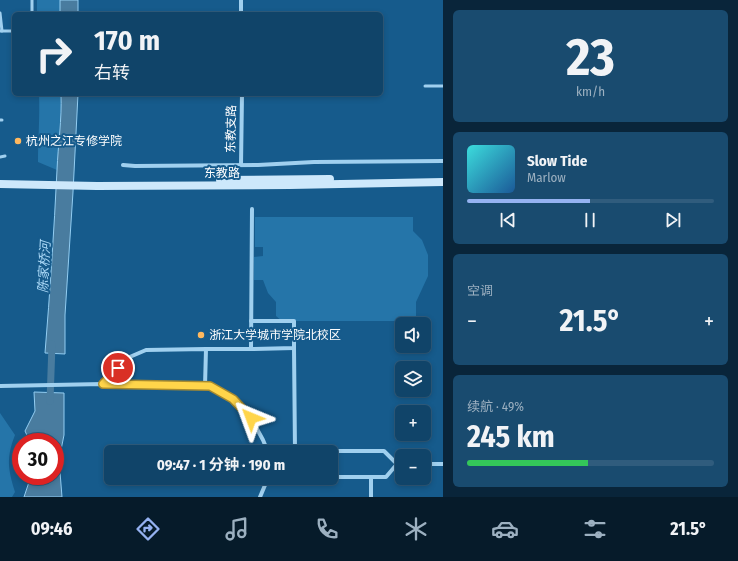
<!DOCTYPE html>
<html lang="zh">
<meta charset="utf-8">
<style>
:root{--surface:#104469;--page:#194b6f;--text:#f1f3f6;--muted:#9cb0c0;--line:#305c7d;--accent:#95b2f1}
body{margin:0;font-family:"Fira Sans Condensed","Noto Sans SC",sans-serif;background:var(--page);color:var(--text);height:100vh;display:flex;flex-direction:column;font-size:15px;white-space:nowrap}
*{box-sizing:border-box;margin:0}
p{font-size:13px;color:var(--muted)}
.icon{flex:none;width:22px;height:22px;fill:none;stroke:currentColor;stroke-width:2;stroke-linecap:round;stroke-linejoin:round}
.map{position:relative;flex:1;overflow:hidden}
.panel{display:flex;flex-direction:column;gap:10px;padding:10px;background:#09253a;width:295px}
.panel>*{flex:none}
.hud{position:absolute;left:12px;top:12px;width:371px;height:84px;border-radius:6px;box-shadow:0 2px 6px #0003,0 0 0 1px var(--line);background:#104469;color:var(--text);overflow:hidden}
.tools{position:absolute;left:395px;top:317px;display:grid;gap:8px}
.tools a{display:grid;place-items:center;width:36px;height:36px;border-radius:6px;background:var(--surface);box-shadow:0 2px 6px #0003,0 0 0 1px var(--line);font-size:20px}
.speed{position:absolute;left:12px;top:433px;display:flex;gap:8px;font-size:20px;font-weight:700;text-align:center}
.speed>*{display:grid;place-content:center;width:52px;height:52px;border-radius:50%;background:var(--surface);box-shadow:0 2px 6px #0003,0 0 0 1px var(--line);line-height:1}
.speed .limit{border:6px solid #d22;background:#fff;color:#111}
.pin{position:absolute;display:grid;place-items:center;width:34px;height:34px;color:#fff;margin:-17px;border:2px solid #fff;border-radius:50%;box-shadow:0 1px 4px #0007}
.me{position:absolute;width:44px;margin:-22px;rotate:316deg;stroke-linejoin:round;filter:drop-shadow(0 0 3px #0008)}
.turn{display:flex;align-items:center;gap:14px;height:84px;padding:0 16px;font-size:18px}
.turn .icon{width:52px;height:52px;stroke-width:2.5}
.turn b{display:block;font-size:28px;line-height:34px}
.big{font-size:30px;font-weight:700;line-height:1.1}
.panel .tile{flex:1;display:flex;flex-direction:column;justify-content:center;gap:6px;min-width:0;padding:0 14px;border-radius:6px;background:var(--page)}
.panel .dial{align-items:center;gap:0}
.dial b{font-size:52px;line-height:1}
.song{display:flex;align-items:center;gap:12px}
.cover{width:48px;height:48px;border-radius:6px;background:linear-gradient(135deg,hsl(180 70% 55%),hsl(210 70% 35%))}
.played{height:4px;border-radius:2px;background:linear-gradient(90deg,var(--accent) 50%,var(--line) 50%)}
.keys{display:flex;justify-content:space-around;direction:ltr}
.heat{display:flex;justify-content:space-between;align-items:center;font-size:22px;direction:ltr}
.charge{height:6px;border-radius:3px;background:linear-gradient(90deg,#34c759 49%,var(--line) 0)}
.trip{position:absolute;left:104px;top:445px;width:234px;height:40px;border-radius:6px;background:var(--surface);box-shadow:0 2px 6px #0003,0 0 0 1px var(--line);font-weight:700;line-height:40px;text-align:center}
.dock{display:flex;height:64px;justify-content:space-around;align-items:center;background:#061b2a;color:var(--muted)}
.dock .icon{width:28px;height:28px}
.dock .on{color:var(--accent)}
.dock b{font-size:18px;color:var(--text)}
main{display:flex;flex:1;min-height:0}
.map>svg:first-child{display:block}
</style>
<main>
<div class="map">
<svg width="443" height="497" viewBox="0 0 443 497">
<rect width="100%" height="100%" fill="#165b8c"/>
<!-- green -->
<g fill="#2575a9">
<rect x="37" y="0" width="23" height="14"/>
<path d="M39 94H61V105L57 170 38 162C38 139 40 117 39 94Z"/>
<polygon points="255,217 413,217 413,231 422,240 428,255 428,276 416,302 416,321 282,321 276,316 276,302 268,293 263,280 254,280 254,257 263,256 263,247 255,247"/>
<path d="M0 413 15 435C6 458 8 469 15 492L12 497H0Z"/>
</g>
<!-- water -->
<g fill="#497c9f" stroke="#92cdf2">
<rect x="60" y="0" width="18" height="14"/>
<path d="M61 94H78L73 192 65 315V354L45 353C50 292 54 231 57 170 58 145 62 119 61 94Z"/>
<polygon points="34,392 64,393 64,435 60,455 60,472 62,497 24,497 31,476 55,476 55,442 30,442 25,431 35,411"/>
</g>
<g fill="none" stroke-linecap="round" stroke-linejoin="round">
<!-- canal -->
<polyline stroke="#497c9f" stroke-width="7" points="50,401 52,344"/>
<!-- lane -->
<g stroke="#a0d0ef" stroke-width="3">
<polyline points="32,0 32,14"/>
<polyline points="0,13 2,31 0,31"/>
<polyline points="2,31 14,31"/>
<polyline points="425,86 443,86"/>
<polyline points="0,120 2,120"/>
<polyline points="0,157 5,156"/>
</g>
<!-- street -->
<g stroke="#a0d0ef" stroke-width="4">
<polyline points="241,0 241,14"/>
<polyline points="123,165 135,166 258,165 314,162 443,161"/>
<polyline points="241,165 242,94"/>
<polyline points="251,321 294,321 294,348 251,349"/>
<polyline points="294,348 295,451"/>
<polyline points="206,349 251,349 252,209"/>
<polyline points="103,384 125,359 146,350 206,349 205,386"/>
<polyline points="0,386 103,384 210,386 233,399 251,418 263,440 268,452"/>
<polyline points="268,451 384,451 397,464 402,464"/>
<polyline points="424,464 443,464"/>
<polyline points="331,477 386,477 397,464"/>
<polyline points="260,497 268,478"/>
<polyline points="371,497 371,477"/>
</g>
<!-- secondary -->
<g stroke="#cde8fb" stroke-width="8">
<polyline points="220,180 330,179"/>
<polyline points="0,184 97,186 290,185 443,182"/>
</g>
</g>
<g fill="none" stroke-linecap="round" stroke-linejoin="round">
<defs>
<polyline id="route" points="118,368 103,384 210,386 233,399 251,418"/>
</defs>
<!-- route casing -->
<use href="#route" stroke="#a68a30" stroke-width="10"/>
<!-- route -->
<use href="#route" stroke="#ffd54a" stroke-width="7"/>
</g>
<!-- markers -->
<g fill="#ffb85e" stroke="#165b8c" stroke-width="1.5">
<circle cx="18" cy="141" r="4"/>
<circle cx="201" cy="335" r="4"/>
</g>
<g text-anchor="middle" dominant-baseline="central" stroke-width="4" stroke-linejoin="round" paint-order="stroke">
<!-- street labels -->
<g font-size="12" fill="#fff" stroke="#165b8c">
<text transform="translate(231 129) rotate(-89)">东教支路</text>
<text x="222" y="173">东教路</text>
</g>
<!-- poi labels -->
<g font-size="12" fill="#fff" stroke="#165b8c" text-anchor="start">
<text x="26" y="141">杭州之江专修学院</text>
<text x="209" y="335">浙江大学城市学院北校区</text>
</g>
<!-- water labels -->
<g font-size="13" font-style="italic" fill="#abd9f7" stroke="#165b8c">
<text transform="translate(44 267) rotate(-87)">陈家桥河</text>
</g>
</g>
</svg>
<div class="tools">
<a><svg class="icon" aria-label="sound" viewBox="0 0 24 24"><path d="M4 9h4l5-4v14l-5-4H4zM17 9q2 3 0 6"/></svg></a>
<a><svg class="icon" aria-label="layers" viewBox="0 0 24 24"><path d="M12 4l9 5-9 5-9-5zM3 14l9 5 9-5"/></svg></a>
<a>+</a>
<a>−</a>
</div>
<div class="speed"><div class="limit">30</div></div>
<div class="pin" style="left:118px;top:368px;background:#d93025"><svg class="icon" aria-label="arrive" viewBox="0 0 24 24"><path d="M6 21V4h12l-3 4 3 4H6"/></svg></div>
<svg class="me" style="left:251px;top:418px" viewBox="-20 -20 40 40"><path d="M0-17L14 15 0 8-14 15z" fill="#ffd54a" stroke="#fff" stroke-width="4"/></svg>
<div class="trip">09:47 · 1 分钟 · 190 m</div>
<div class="hud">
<div class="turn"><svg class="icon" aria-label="right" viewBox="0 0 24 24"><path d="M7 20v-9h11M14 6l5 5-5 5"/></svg><div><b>170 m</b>右转</div></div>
</div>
</div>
<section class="panel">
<div class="tile dial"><b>23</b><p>km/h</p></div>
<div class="tile">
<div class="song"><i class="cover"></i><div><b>Slow Tide</b><p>Marlow</p></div></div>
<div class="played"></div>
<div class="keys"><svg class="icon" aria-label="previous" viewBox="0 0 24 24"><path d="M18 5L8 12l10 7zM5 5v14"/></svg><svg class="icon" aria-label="pause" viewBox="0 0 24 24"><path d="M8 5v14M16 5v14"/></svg><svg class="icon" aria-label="next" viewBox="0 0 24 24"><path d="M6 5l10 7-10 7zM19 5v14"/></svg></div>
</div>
<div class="tile"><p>空调</p>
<div class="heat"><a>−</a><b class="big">21.5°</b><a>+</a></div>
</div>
<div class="tile"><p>续航 · 49%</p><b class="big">245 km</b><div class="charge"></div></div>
</section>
</main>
<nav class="dock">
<b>09:46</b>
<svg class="icon on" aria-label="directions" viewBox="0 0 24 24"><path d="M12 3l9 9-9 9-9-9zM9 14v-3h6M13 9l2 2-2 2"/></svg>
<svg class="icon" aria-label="music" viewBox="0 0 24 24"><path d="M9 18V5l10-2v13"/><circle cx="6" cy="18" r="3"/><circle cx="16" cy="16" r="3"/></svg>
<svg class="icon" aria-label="phone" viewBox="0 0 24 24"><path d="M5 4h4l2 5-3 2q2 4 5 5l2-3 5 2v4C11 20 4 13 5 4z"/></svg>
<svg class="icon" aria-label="climate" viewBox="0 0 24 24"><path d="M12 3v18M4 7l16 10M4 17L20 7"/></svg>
<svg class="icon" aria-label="car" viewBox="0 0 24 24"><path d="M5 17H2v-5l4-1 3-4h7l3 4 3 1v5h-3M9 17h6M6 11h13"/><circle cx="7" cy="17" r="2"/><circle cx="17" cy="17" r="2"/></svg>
<svg class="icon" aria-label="filters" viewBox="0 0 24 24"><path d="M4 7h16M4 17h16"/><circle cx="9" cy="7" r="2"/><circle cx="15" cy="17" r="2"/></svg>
<b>21.5°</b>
</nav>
